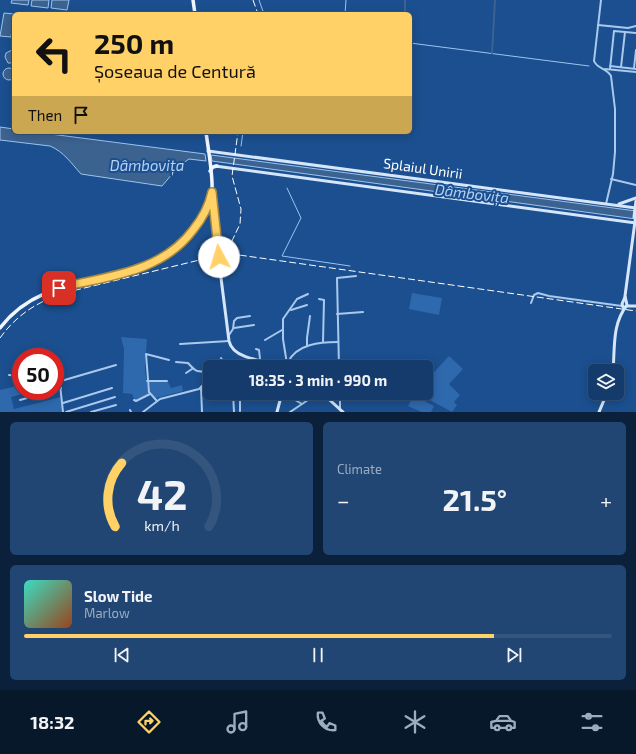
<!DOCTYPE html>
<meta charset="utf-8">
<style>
:root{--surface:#143b6b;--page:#214673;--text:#f1f3f6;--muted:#9dadc1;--line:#33557e;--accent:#ffd166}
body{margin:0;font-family:"Exo 2",sans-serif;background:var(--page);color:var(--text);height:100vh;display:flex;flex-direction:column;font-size:15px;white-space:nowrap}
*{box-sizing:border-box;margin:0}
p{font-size:13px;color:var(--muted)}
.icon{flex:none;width:22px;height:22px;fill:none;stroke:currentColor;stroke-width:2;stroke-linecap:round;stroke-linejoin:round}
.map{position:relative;height:412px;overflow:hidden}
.details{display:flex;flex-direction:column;gap:10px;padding:10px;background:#0b203b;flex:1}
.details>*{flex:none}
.guide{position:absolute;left:12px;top:12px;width:400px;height:122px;border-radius:6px;box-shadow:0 2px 10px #0003,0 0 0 1px var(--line);background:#ffd166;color:#111;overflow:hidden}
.controls{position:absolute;left:588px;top:364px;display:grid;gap:8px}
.controls a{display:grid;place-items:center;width:36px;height:36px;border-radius:6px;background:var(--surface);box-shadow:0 2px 10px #0003,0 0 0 1px var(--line);font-size:20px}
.speed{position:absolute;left:12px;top:348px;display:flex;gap:8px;font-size:20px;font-weight:700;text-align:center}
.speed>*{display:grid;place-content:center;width:52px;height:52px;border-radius:50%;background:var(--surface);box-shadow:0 2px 10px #0003,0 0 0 1px var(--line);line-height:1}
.speed .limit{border:6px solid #d22;background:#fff;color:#111}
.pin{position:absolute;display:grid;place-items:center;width:34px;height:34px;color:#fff;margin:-17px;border-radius:8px;box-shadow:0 2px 6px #0006}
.me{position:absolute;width:44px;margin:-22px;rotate:354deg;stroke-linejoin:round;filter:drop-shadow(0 0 3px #0008)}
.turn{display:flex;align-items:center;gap:14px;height:84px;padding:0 16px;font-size:18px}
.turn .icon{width:52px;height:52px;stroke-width:2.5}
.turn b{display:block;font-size:28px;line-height:34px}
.then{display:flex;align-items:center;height:38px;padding:0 16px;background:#0003;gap:8px;font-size:15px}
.big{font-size:30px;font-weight:700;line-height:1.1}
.details .card{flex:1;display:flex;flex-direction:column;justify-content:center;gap:6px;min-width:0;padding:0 14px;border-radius:6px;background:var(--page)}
.details .dial{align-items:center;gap:0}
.dial svg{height:104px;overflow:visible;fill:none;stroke:var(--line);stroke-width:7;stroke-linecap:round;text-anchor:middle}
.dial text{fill:var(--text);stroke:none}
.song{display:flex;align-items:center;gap:12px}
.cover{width:48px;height:48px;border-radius:6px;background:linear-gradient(135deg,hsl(170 70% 55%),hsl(20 70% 35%))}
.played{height:4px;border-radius:2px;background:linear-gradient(90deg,var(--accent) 80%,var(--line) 80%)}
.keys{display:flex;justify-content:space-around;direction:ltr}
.heat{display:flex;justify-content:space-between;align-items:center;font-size:22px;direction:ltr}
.details .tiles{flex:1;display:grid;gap:10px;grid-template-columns:1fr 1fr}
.card:last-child{grid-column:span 2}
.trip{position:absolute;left:203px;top:360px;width:230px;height:40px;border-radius:6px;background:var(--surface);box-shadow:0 2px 10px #0003,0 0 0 1px var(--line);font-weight:700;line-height:40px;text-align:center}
.dock{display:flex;height:64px;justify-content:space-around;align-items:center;background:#08182b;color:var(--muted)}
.dock .icon{width:28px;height:28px}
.dock .selected{color:var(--accent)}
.dock b{font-size:18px;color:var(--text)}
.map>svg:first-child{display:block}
</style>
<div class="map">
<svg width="636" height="412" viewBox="0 0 636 412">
<rect width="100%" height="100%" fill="#1b4f8f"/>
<!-- green -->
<g fill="#2e69ad">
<polygon points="412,293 442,298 439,315 409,309"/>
<polygon points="121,337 147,339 146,352 145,353 145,372 149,394 135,401 132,394 123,393 124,349"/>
<polygon points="449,356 463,369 449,384 460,395 454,402 457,405 452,412 417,393 426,393 426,381"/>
<polygon points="149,382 168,382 171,388 182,385 183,391 156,398 150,391"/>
<polygon points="21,385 21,391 33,391 11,397 14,409 61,397 62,412 0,412 0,390"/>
<polygon points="414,396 434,406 431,412 421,412 408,406"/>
</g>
<!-- water -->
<g fill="#3c6290" stroke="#9cc4f0">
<polygon points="12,0 29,0 28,5 11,3"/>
<polygon points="32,0 49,0 48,8 31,6"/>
<polygon points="52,0 69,0 67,10 51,8"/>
<polygon points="4,13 14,14 11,37 0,36"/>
<polygon points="12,50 14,50 14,63 8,63 5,57 6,53"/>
<circle cx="9" cy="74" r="6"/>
<path d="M0 127 14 129V132H35L205 154 206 161 189 159 179 166 162 186 81 174C71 163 64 152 50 146L0 140Z"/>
<polygon points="211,155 636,211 636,219 212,161"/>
</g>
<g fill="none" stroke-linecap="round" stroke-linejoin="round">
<!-- stream -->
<g stroke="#9cc4f0" stroke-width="1">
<polyline points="259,0 264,14"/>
<polyline points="345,14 346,0"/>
<polyline points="410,43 589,66"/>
<polyline points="241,146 243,132"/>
<polyline points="287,188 301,218 282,256 350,266"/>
</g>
<!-- canal -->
<g stroke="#3c6290" stroke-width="2">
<polyline points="405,0 405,14"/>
<polyline points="492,53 495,0"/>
</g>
<!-- street -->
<g stroke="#a9c9ee" stroke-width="2">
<path d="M601 0 594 61C597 69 607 68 611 76L615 109V152L613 174 606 204"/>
<polyline points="598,25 628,28 636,26"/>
<polyline points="610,66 636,69"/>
<polyline points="621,67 625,32"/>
<polyline points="634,68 636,50"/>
<polyline points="605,69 636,72"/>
<polyline points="610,69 614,31 636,33"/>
<polyline points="611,179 636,185"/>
<polyline points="319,299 324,300 323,342"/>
<polyline points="531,303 534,295 538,293 549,296 622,306"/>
<polyline points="291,310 307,305"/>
<polyline points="337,314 363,312"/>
<polyline points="234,328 254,325"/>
<polyline points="229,335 233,329 234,321 237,318 250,316"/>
<polyline points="265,340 282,330"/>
<polyline points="180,344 229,341"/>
<polyline points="307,345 307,338 310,316"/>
<polyline points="256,349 259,350 260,359"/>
<polyline points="221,358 226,366"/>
<path d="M176 362 188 363C197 373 196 371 210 372"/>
<path d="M288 362C297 344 320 342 338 342"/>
<polyline points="309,363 339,362"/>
<polyline points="287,364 283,339 283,319 297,299 308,294"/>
<polyline points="55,367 58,366 63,412"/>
<polyline points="225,367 231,362"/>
<polyline points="242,367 265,361"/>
<polyline points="339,367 337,278 356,276"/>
<polyline points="186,373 192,369"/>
<polyline points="9,375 21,376"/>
<polyline points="61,381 116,365"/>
<polyline points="147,381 167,381"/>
<polyline points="201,387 202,412"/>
<polyline points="55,390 61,388"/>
<polyline points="201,390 210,391"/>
<polyline points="233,393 234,412"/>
<polyline points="240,393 240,411"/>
<polyline points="261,393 281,397"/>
<polyline points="283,393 302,404"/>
<polyline points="340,393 340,410"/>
<polyline points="226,399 232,393"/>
<polyline points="20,400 52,391"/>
<polyline points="134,400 136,401 150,394"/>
<polyline points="157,401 149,392 146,354 169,360"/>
<polyline points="63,403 112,388"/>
<polyline points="130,410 131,412"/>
<polyline points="66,412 115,397"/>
<polyline points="91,412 116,405"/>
<polyline points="143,412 160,399 199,389 210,378"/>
<polyline points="290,412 311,398 312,393"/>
</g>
<!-- secondary -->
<g stroke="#d6e6fa" stroke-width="3">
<polyline points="208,151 636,208"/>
<polyline points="215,166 636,223"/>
<polyline points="212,193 216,230"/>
<polyline points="619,204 636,198"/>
<polyline points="634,217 636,201"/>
<path d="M220 270 229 341C233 361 270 361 286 365"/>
<polyline points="626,306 636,306"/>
<polyline points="623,307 622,304 625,297"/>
<polygon points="287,364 289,364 289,367 286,366"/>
<path d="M613 371C615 347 612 324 627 305L625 296 636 214"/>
<polyline points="322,393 343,412"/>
<polyline points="277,412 282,393"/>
<polyline points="599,412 607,393"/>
</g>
<!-- primary -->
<g stroke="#f0f6ff" stroke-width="3.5">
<polyline points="193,0 195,14"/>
<polyline points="210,171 213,167 217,166"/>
<polyline points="207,208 212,207 214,211"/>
<path d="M0 328C52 260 143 298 195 228 203 217 211 204 212 190 213 175 208 148 206 132"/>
</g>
<!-- rail -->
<g stroke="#fff" stroke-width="1" stroke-dasharray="7 3" stroke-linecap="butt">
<polyline points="253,0 258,14"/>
<polyline points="216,254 231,243 240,224 241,209 232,176 238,132"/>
<path d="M0 338C17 314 40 300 68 292L220 255 232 254 636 311"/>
</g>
<!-- secondary-bridge -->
<polyline stroke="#d6e6fa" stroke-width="3" points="216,230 220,270"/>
</g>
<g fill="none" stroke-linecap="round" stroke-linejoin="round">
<defs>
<path id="route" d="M59 288C107 276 161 273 193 230 202 219 209 206 212 192L219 257"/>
</defs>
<!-- route casing -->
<use href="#route" stroke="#a68842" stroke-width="10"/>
<!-- route -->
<use href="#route" stroke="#ffd166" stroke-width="7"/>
</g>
<g text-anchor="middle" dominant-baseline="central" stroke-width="4" stroke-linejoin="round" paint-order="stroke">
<!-- street labels -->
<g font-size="14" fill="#fff" stroke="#1b4f8f">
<text transform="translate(423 168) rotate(8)">Splaiul Unirii</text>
</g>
<!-- water labels -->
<g font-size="15" font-style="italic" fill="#b5d3f5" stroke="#1b4f8f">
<text x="147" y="165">Dâmbovița</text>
<text transform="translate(472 193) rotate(7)">Dâmbovița</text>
</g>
</g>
</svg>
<div class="controls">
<a><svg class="icon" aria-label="layers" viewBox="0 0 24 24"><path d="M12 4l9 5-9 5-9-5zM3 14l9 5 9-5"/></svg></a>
</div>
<div class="speed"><div class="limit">50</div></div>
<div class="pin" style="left:59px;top:288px;background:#d93025"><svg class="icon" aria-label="arrive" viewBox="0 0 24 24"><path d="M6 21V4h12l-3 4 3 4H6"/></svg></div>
<svg class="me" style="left:219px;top:257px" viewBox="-20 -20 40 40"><circle r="19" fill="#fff"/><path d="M0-13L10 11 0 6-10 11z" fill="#ffd166"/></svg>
<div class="trip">18:35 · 3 min · 990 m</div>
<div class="guide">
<div class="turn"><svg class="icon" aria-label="left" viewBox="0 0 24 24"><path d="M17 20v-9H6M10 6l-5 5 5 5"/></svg><div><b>250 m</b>Șoseaua de Centură</div></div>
<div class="then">Then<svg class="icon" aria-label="arrive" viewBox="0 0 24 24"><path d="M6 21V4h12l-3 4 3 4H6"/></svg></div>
</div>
</div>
<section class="details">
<div class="tiles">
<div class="card dial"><svg viewBox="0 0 100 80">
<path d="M14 69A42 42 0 1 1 86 69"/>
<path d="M14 69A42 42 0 0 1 19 20" stroke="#ffd166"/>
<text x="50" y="56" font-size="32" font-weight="700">42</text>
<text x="50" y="72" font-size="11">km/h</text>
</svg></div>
<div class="card"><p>Climate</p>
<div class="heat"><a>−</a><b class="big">21.5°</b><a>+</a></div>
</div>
<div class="card">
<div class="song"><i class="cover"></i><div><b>Slow Tide</b><p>Marlow</p></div></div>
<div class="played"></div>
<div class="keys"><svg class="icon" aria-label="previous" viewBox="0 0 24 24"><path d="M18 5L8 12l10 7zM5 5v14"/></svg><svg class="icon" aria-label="pause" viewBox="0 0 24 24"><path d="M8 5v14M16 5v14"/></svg><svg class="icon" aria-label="next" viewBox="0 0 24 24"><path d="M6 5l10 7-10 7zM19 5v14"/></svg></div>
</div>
</div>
</section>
<nav class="dock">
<b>18:32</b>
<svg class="icon selected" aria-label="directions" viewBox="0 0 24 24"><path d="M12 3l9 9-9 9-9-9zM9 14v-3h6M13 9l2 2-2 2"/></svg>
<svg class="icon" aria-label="music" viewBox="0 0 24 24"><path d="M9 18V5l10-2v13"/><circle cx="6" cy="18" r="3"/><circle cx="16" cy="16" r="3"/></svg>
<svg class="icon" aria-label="phone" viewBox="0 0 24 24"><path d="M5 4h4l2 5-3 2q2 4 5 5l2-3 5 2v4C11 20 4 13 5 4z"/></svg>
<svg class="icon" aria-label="climate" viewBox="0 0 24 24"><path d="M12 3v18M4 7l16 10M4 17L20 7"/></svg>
<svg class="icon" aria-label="car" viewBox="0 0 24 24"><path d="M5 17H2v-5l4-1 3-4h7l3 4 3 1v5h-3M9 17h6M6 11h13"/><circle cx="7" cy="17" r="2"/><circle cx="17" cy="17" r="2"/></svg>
<svg class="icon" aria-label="filters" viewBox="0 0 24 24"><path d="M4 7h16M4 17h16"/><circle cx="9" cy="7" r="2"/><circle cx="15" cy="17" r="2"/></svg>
</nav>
